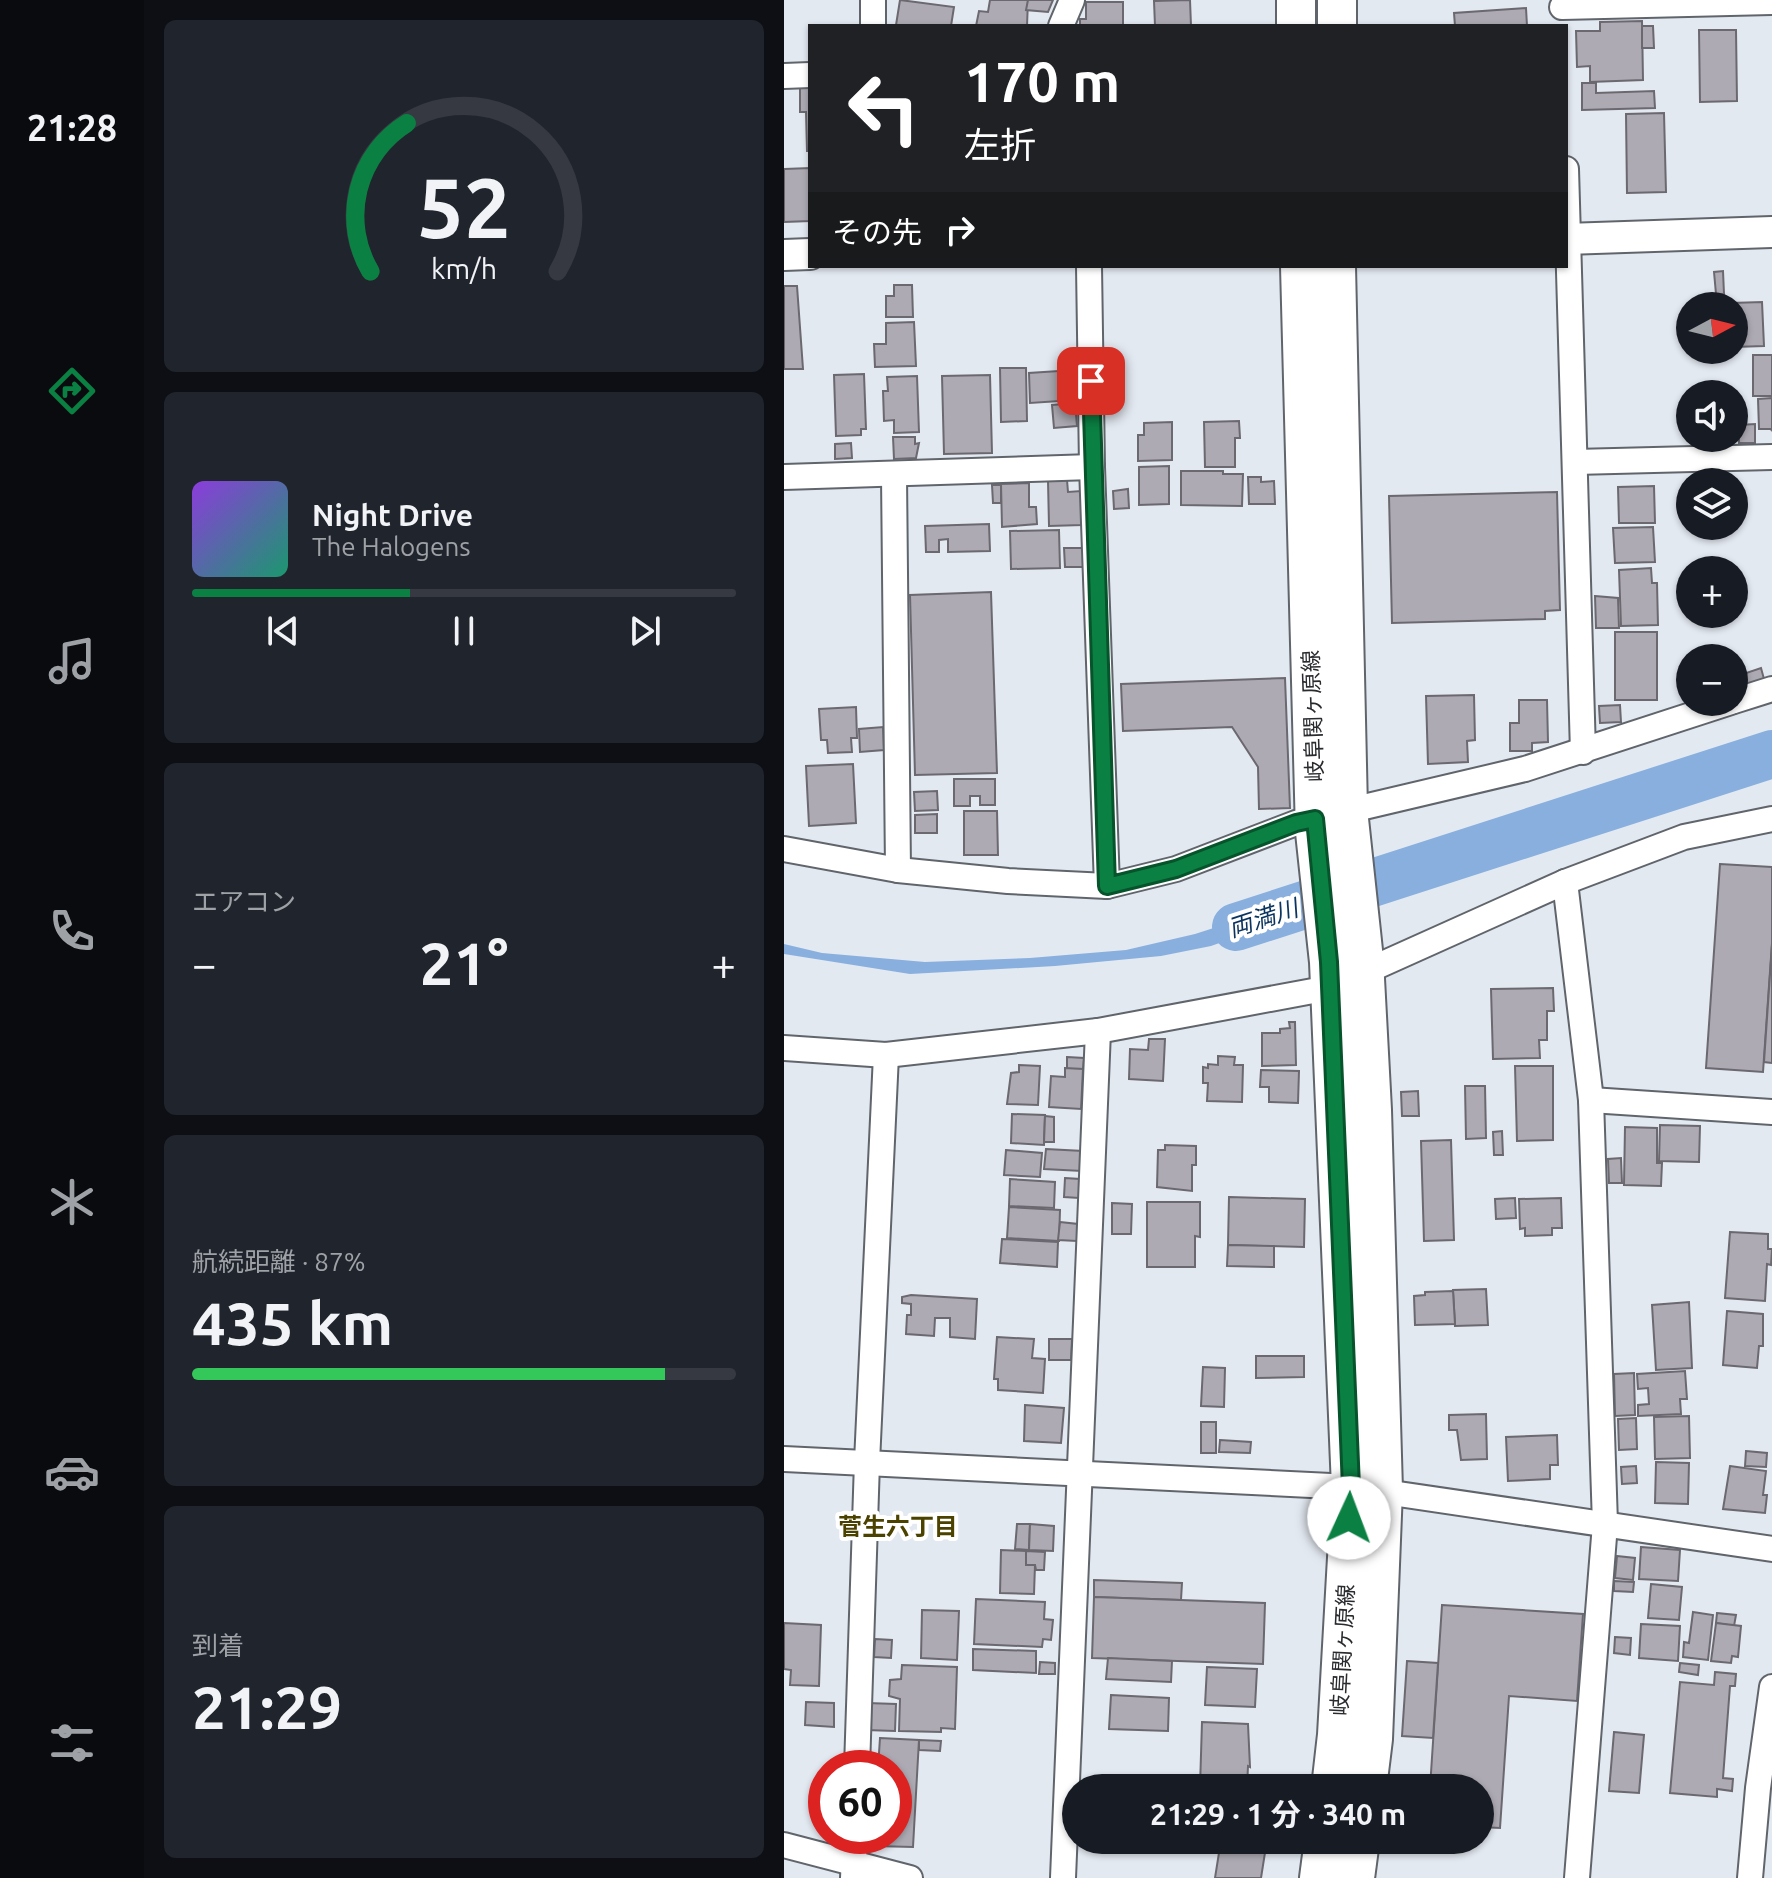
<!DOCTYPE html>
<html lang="ja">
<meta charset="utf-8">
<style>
:root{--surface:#171b24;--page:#20242c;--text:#f1f3f6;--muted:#9ea1a6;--line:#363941;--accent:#0b8043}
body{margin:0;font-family:Ubuntu,"Noto Sans JP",sans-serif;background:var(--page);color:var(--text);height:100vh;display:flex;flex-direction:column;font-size:30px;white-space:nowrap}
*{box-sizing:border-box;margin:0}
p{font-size:26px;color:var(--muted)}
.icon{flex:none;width:44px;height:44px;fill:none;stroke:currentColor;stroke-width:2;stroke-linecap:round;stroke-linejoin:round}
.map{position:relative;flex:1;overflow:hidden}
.drawer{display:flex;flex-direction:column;gap:20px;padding:20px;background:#0d0f14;width:640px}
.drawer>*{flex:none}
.top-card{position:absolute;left:24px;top:24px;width:760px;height:244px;border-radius:0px;box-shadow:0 2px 6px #0004;background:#202124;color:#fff;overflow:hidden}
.needle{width:52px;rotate:83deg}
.tools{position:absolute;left:892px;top:292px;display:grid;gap:16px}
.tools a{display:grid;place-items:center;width:72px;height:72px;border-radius:50%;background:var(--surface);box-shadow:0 2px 6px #0004;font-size:40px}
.speed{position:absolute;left:24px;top:1750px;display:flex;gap:16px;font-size:40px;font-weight:700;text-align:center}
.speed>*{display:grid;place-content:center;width:104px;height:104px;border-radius:50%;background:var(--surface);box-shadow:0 2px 6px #0004;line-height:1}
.speed .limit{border:12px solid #d22;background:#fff;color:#111}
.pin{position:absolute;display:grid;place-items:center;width:68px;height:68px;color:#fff;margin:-34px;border-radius:16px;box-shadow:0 4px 12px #0006}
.me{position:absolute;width:88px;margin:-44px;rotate:2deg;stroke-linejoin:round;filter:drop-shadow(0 0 6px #0008)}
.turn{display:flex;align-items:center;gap:28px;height:168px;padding:0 24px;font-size:36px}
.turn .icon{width:104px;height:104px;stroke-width:2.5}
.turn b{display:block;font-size:56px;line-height:68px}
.then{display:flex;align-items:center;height:76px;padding:0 24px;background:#0003;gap:16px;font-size:30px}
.big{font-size:60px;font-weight:700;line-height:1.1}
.drawer .card{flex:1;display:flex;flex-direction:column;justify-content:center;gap:12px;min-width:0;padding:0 28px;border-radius:12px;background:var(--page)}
.drawer .dial{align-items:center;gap:0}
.dial svg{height:208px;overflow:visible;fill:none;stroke:var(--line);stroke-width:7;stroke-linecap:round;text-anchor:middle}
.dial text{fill:var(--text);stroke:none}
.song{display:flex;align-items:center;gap:24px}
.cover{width:96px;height:96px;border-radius:12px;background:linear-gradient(135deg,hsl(270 70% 55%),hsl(160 70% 35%))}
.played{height:8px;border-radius:4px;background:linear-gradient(90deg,var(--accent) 40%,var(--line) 40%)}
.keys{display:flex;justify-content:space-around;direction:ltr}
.heat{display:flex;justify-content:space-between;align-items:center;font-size:44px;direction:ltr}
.charge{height:12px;border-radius:6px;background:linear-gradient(90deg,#34c759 87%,var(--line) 0)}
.trip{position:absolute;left:278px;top:1774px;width:432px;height:80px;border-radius:40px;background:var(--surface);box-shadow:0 2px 6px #0004;font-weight:700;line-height:80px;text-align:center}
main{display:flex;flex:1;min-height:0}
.menu{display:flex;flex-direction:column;width:144px;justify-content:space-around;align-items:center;background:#090b0e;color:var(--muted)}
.menu .icon{width:56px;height:56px}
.menu .selected{color:var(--accent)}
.menu b{font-size:36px;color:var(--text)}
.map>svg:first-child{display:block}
</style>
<main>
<nav class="menu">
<b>21:28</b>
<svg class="icon selected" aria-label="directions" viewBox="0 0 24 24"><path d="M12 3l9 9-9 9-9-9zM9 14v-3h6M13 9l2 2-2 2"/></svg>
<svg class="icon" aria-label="music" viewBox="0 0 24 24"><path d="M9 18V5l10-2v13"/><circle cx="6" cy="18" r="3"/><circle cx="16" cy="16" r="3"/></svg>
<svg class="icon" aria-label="phone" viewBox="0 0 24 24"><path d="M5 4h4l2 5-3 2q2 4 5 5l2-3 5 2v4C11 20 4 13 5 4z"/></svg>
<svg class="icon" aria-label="climate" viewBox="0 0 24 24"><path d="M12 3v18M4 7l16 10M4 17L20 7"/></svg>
<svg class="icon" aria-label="car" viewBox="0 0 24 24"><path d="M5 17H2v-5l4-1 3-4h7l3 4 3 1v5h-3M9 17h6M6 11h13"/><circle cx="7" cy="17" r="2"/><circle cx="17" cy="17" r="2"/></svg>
<svg class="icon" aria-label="filters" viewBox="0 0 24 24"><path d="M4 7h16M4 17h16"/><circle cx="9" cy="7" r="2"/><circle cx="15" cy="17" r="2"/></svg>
</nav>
<section class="drawer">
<div class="card dial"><svg viewBox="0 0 100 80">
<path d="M14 69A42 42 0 1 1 86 69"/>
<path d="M14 69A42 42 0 0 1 28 12" stroke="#0b8043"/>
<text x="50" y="56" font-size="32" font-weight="700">52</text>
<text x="50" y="72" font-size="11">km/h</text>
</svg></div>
<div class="card">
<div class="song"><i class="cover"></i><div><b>Night Drive</b><p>The Halogens</p></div></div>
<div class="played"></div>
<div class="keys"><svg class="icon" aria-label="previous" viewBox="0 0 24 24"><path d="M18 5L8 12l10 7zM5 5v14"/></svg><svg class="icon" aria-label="pause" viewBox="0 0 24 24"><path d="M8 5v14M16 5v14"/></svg><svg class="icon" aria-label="next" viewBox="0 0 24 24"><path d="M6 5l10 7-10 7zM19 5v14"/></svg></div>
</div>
<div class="card"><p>エアコン</p>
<div class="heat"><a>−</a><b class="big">21°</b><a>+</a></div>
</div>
<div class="card"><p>航続距離 · 87%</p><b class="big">435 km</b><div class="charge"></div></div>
<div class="card"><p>到着</p><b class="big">21:29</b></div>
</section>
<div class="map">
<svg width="988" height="1878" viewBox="0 0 988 1878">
<rect width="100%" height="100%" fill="#e3e9f1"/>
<!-- water -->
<polygon fill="#88afde" points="514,896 514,915 427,946 377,956 271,966 126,974 0,954 0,944 38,953 141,962 246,958 342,950 411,934 501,905"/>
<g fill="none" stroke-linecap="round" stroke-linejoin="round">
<!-- river -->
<polyline stroke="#88afde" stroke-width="48" points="452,927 988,754"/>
</g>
<!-- building -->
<g fill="#adaab3" stroke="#6b6870" stroke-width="2">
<polygon points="116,0 170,7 167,26 112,25"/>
<polygon points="206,0 244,0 243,26 192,26 195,11 204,12"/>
<polygon points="244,0 269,0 264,12 242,10"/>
<polygon points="406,0 407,26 371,26 370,1"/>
<polygon points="302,2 339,2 339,26 296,26 296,19 302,19"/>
<polygon points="742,8 743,26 671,26 670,13"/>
<polygon points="858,21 859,80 806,82 806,66 793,67 792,31 816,31 816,22"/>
<polygon points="858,26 869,26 870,48 858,48"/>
<polygon points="915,30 952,30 953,101 916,102"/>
<polygon points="798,83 812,83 812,93 870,91 871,108 798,110"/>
<polygon points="26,87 26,151 23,151 22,112 16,112 16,88"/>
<polygon points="880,113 882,192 843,193 842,114"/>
<polygon points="26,168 26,221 0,222 0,169"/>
<polygon points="939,271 940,294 932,294 930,272"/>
<polygon points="110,285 128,285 129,317 102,317 102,296 110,296"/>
<polygon points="0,286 13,286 19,369 0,369"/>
<polygon points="978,302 980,346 950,347 950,306 947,306 947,303"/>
<polygon points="130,322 132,366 91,367 90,344 102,344 102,323"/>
<rect x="969" y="355" width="19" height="41"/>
<polygon points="216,368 242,368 243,421 217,422"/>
<polygon points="290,370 291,400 246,403 245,373"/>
<polygon points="80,374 82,429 77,429 77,435 52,436 50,375"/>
<polygon points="206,375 208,453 160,454 158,376"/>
<polygon points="133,376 135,432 110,433 110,420 100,421 99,391 104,391 103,377"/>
<polygon points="988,398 988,431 987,429 975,429 974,399"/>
<polygon points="291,403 293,426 270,428 268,405"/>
<polygon points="455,421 456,438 451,438 451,467 421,467 420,422"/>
<polygon points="388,422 388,460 354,461 354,435 360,435 360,423"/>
<polygon points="971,424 971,443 955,443 955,425"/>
<polygon points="109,437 131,437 131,444 135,443 132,458 110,459"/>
<polygon points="67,443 68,458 51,459 51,444"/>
<polygon points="385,466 385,504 355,505 355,467"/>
<polygon points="397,471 439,471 439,474 459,474 458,506 397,505"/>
<polygon points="464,477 477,477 477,482 490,481 491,504 465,504"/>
<polygon points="283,480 284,492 297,491 298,525 265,526 264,481"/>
<polygon points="245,483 245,507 252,507 253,524 218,527 217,484"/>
<polygon points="208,485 217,485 217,503 209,503"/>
<polygon points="870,486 871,523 835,523 834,487"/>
<polygon points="344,489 345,508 330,509 329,491"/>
<polygon points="773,492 776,610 761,611 761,619 608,623 605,496"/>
<polygon points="205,524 206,551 164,552 164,539 155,540 155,552 142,552 141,526"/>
<polygon points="869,527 871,562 831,563 829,528"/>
<polygon points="275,530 276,568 227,569 226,531"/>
<polygon points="280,548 299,548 299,567 281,567"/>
<polygon points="867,568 868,583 873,583 874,625 837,626 835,570"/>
<polygon points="207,592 213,773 131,775 126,595"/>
<polygon points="811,596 834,598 835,628 812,628"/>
<rect x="831" y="632" width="42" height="68"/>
<polygon points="977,668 980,679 963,685 959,674"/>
<polygon points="501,678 506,808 475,809 474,767 448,727 339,731 337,684"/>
<polygon points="690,695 691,740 683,741 684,762 644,764 642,696"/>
<polygon points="735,700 763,700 764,742 748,743 748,751 726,751 726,723 735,723"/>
<polygon points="836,705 837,722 816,723 815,706"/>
<polygon points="72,707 73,738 67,738 68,752 44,753 43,740 37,740 35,709"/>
<polygon points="99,727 100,750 76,752 75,729"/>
<polygon points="69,764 72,823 25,826 22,766"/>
<polygon points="170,779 211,779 211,805 196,805 196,796 186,796 186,806 170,806"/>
<polygon points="153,791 154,810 131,811 130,792"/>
<polygon points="180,811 213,811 214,855 180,855"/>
<polygon points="153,814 153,833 131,833 131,815"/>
<polygon points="936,864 988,867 988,943 979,1072 922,1068"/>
<polygon points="988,945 988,1063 980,1062"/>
<polygon points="769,988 770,1011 763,1011 763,1040 755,1040 756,1058 709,1059 707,989"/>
<polygon points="505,1022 511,1022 512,1065 478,1066 478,1033 496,1033 496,1029 506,1028"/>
<polygon points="365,1039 381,1039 379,1081 345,1079 346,1049 364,1050"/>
<polygon points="434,1056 451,1057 450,1065 459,1065 458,1102 423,1101 424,1083 419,1083 419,1067 424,1068 424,1064 434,1065"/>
<polygon points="283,1057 300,1058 299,1069 283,1069"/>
<polygon points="235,1065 256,1066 254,1105 223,1104 227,1073 235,1072"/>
<polygon points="731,1066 769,1066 769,1140 733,1141"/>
<polygon points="281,1068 299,1069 297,1109 265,1107 267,1076 281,1077"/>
<polygon points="477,1070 515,1071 514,1103 485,1102 485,1087 476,1087"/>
<polygon points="681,1086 701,1086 702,1138 682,1139"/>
<polygon points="634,1091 635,1116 618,1116 617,1092"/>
<polygon points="228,1114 261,1115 260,1145 227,1143"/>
<polygon points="261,1116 270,1117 270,1142 260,1142"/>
<polygon points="876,1125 916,1126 915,1162 875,1161"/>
<polygon points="841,1127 873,1128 873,1163 878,1163 877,1186 840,1185"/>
<polygon points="718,1131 719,1155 710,1155 709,1132"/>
<polygon points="667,1140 670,1240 640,1241 637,1141"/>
<polygon points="381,1145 412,1146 412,1165 408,1165 408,1191 373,1187 374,1150 381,1150"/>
<polygon points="262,1149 299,1151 298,1171 260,1169"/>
<polygon points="222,1150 258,1153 256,1177 220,1175"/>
<polygon points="837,1158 838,1183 825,1183 824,1159"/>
<polygon points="281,1178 296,1179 295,1198 280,1197"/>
<polygon points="226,1179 271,1182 270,1208 225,1206"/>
<polygon points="445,1197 521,1199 520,1247 444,1245"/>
<polygon points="731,1198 732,1218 712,1219 711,1199"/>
<polygon points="777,1198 778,1228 768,1228 768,1235 741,1236 741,1228 736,1229 735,1199"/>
<polygon points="363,1202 416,1202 416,1237 411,1236 411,1267 363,1267"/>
<polygon points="328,1203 348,1204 347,1234 328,1234"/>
<polygon points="225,1207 276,1210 275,1241 223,1238"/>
<polygon points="276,1222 294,1224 293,1241 274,1240"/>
<polygon points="946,1232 984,1234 984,1249 988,1249 987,1265 983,1264 981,1301 941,1298"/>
<polygon points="218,1239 274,1242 273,1267 216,1263"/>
<polygon points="444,1245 490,1246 490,1267 443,1266"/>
<polygon points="702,1289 704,1325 671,1326 669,1290"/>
<polygon points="669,1291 671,1324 631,1325 630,1296 641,1295 641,1292"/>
<polygon points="127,1295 193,1299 191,1339 166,1337 166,1318 151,1318 150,1336 122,1334 123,1315 127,1315 127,1304 118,1303 118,1297"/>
<polygon points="905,1302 908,1368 872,1370 868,1305"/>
<polygon points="943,1311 979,1314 979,1346 975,1346 973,1368 939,1365"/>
<polygon points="213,1337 250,1339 248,1358 261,1359 259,1393 214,1390 214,1379 210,1379"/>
<polygon points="265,1339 288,1339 287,1360 265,1360"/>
<polygon points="472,1356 520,1356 520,1377 472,1378"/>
<polygon points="419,1367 441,1368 440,1407 417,1406"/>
<polygon points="901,1371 903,1399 896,1399 897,1414 854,1416 854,1405 865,1404 864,1388 854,1389 853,1374"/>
<polygon points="850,1373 851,1415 831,1416 830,1374"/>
<polygon points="241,1405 280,1408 277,1443 240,1441"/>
<polygon points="702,1414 703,1459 677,1460 673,1430 665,1430 665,1415"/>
<polygon points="905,1416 906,1458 871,1459 870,1417"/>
<polygon points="852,1418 853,1449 835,1450 834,1419"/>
<rect x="417" y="1422" width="15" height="31"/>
<polygon points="773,1435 774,1465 766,1465 766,1479 724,1481 722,1437"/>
<polygon points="436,1440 467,1442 466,1453 435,1452"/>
<polygon points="962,1451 983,1453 982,1467 961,1466"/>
<polygon points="872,1462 905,1463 904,1504 871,1503"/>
<polygon points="852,1466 853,1483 838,1484 837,1467"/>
<polygon points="946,1466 982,1471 979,1495 983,1495 981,1513 939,1509"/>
<polygon points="233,1524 246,1524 245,1550 231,1549"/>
<polygon points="246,1524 270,1526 269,1551 245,1550"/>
<polygon points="857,1547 896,1550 894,1581 855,1579"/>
<polygon points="217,1550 242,1551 242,1565 251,1565 250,1594 216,1593"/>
<polygon points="242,1551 261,1552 260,1570 252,1570 251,1565 242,1565"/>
<polygon points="833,1556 851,1558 849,1580 831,1578"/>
<polygon points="310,1580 398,1583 397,1600 310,1597"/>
<polygon points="830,1581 850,1582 849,1592 830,1591"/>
<polygon points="867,1584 898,1587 895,1620 864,1618"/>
<polygon points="310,1597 481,1603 479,1664 308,1658"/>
<polygon points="192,1599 261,1602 260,1619 269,1620 267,1640 259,1639 258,1647 190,1644"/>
<polygon points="658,1605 799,1614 793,1701 725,1696 716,1828 696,1827 696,1788 646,1788"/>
<polygon points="138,1610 175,1611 173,1660 137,1658"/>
<polygon points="909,1612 929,1615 924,1660 899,1657 900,1642 905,1643"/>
<polygon points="933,1613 952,1615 950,1626 932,1623"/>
<polygon points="0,1623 37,1625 35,1686 6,1685 7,1670 0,1669"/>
<polygon points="932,1623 957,1626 954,1657 948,1656 947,1663 927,1661"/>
<polygon points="857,1624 896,1626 894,1661 855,1658"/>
<polygon points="831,1637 847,1638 846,1655 830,1653"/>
<polygon points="91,1639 108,1640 107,1658 90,1657"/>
<polygon points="189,1649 252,1651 252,1673 189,1670"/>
<polygon points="324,1658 388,1661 387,1682 322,1679"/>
<polygon points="623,1661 654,1663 649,1738 618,1736"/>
<polygon points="256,1662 271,1663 271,1674 255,1674"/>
<polygon points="896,1663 915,1665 914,1675 895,1672"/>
<polygon points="118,1665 173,1667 171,1729 157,1728 157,1732 115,1731 116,1699 105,1696 106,1680 117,1679"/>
<polygon points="423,1667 473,1669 471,1707 421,1705"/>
<polygon points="931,1672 952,1674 951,1686 946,1686 939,1778 949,1779 948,1791 933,1789 933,1797 886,1793 896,1682 930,1685"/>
<polygon points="327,1695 385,1698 384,1731 325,1729"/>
<polygon points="22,1702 50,1703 50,1727 21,1725"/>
<polygon points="83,1703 112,1704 111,1731 82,1730"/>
<polygon points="418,1722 464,1724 466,1767 464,1766 463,1788 416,1787"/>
<polygon points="830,1732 860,1735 855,1793 825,1791"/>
<polygon points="96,1738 135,1740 129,1847 90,1846 90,1836 110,1836 110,1768 94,1768"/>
<polygon points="135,1740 157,1741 156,1751 135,1750"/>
<polygon points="437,1840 483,1840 477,1878 431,1878"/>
</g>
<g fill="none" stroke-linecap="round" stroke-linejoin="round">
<defs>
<g id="minor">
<polyline points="89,0 89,26"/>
<polyline points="778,7 988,2"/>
<polyline points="277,26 288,0"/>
<polyline points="0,76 26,75"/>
<polyline points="782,169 799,752"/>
<polyline points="305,266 308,467 323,886"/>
<polyline points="791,462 988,457"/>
<polyline points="110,475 114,870"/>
<polyline points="0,477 308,467"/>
<polyline points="950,701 988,689"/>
<polyline points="0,849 114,870 224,881 323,886 392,869 512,823 741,769 947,702"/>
<polyline points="781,882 807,1100 821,1524 793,1878"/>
<polyline points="0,1048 102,1055 314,1031 545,988 781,882 900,837 988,819"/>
<polyline points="807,1100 988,1112"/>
<polyline points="0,1459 567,1487 988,1549"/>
<polyline points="73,1768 83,1462 102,1055"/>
<polyline points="0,1845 126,1878"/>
<polyline points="69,1878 71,1836"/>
<polyline points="279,1878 314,1031"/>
<polyline points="966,1878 974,1788 988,1687"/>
</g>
<g id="tertiary">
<polyline points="782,239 988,232"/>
<polyline points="0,255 26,254"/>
</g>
<g id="primary">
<polyline points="553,0 553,26"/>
<polyline points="512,26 512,0"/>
<polyline points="516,266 531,832 545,962 567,1487 553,1735 547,1788"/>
<polyline points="552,266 564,810 580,960 588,1110 599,1490 589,1739 583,1788"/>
<polyline points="535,1878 540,1840"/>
<polyline points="571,1878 576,1840"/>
</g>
</defs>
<!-- minor casing -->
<use href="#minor" stroke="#60656c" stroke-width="28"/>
<!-- tertiary casing -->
<use href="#tertiary" stroke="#60656c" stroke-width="34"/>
<!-- primary casing -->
<use href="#primary" stroke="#60656c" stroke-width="42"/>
<!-- minor -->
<use href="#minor" stroke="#fff" stroke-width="24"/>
<!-- tertiary -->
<use href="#tertiary" stroke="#fff" stroke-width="30"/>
<!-- primary -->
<use href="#primary" stroke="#fff" stroke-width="38"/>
</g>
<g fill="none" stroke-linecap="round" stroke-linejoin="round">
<defs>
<polyline id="route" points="307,381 323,886 392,869 512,823 531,819 545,962 567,1487 565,1518"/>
</defs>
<!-- route casing -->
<use href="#route" stroke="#07532c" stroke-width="20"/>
<!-- route -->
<use href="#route" stroke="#0b8043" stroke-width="14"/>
</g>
<g text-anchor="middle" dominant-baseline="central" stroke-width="8" stroke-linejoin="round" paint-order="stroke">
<!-- street labels -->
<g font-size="22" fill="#292b2e" stroke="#fff">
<text transform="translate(528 716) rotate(-92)">岐阜関ヶ原線</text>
<text transform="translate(558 1650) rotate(-87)">岐阜関ヶ原線</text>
</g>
<!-- water labels -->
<g font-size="24" font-style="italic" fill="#0b345f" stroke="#fff">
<text transform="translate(479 918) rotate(-18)">両満川</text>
</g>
<!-- neighbourhood labels -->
<g font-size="24" font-weight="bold" fill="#4b4200" stroke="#fff">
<text x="114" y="1526">菅生六丁目</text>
</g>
</g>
</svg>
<div class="tools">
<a><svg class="needle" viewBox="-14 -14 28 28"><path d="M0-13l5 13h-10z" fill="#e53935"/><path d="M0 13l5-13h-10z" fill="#9ea1a6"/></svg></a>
<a><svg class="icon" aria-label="sound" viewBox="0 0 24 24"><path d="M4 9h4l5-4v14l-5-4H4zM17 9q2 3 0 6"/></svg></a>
<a><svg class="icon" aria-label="layers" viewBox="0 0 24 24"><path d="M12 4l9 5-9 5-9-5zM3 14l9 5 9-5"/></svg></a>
<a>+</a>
<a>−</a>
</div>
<div class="speed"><div class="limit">60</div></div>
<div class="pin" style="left:307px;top:381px;background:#d93025"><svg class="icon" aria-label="arrive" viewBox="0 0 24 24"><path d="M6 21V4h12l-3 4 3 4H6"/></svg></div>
<svg class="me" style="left:565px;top:1518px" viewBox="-20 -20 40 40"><circle r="19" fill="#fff"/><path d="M0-13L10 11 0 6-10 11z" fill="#0b8043"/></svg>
<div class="trip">21:29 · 1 分 · 340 m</div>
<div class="top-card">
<div class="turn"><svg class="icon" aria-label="left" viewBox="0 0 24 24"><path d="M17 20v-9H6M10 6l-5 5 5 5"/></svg><div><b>170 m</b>左折</div></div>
<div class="then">その先<svg class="icon" aria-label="right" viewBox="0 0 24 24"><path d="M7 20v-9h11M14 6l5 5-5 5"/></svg></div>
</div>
</div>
</main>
